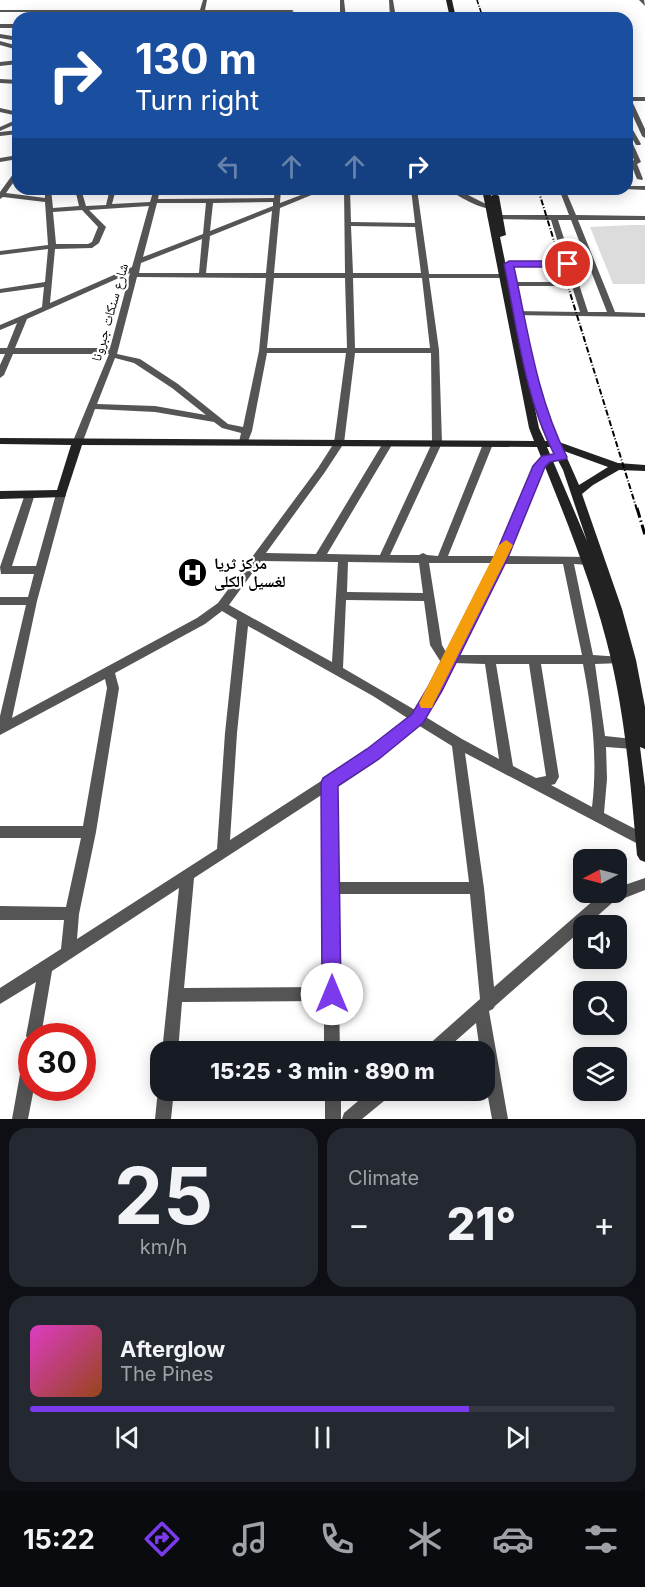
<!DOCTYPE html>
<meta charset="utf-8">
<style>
:root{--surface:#171b24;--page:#242831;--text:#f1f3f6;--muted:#9ea1a6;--line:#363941;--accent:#7c3aed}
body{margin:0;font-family:Inter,"Noto Naskh Arabic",sans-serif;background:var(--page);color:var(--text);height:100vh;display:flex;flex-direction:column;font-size:22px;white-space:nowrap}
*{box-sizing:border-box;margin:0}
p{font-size:20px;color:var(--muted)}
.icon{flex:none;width:33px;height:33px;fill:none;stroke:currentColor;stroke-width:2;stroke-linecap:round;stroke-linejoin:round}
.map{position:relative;height:1119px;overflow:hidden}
.side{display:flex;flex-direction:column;gap:9px;padding:9px;background:#0d0f14;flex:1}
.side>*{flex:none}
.top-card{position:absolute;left:12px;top:12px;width:621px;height:183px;border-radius:18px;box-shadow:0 3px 15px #0003;background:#1a4fa0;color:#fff;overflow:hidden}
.needle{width:39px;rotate:264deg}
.controls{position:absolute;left:573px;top:849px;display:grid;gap:12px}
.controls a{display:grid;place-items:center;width:54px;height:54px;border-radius:12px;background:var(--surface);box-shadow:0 3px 15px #0003;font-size:30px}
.speed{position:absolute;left:18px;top:1023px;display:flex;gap:12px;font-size:30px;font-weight:700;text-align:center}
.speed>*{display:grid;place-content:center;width:78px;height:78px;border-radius:50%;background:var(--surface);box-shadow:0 3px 15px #0003;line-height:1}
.speed .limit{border:9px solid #d22;background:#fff;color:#111}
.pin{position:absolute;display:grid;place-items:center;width:51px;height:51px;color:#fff;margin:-26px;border:3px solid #fff;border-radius:50%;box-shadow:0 2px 6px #0007}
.me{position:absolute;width:66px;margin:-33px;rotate:0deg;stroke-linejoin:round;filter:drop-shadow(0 0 4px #0008)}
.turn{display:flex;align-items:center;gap:21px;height:126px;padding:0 24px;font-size:27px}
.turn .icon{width:78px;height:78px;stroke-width:2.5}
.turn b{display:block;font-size:42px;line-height:51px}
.lanes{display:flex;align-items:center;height:57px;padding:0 24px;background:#0003;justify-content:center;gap:30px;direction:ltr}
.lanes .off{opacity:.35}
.big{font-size:45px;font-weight:800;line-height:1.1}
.side .widget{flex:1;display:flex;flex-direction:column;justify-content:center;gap:9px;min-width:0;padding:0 21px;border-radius:18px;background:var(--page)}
.side .dial{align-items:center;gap:0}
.dial b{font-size:78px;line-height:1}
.song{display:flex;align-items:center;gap:18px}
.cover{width:72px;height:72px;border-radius:9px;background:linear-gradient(135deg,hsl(310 70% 55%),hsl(20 70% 35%))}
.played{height:6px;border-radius:3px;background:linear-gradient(90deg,var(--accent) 75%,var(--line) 75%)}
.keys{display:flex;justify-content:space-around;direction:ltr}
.heat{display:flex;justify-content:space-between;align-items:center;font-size:33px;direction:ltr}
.side .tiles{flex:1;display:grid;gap:9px;grid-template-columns:1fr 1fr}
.widget:last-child{grid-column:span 2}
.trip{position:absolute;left:150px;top:1041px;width:345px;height:60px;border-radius:18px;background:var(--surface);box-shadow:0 3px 15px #0003;font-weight:800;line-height:60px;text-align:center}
.menu{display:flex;height:96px;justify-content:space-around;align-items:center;background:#090b0e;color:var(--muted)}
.menu .icon{width:42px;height:42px}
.menu .selected{color:var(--accent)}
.menu b{font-size:27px;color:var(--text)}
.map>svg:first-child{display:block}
</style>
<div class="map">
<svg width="645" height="1119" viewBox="0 0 645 1119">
<rect width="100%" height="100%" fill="#fff"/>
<!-- green -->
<polygon fill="#dcdcdc" points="631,225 645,225 645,284 613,284 590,227"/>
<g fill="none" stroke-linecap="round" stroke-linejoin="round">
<!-- street -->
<g fill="#555" fill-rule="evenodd">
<polygon points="203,0 207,0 205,10 292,10 294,11 292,12 205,12 204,18 198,18 200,12 0,12 0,10 200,10"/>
<polygon points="340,0 344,0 346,18 340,18"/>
<polygon points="389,0 393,0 396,18 390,18"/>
<polygon points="639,0 644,0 645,6"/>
<rect x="0" y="24" width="18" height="4"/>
<polygon points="0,34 18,37 18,41 0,38"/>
<polygon points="0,41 18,46 18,50 0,45"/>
<polygon points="18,60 18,64 0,66 0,62"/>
<polygon points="0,79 18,80 18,84 0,83"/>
<polygon points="627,97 645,97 645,101 632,101 645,129 645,138 642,136 627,103"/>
<polygon points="0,108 18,112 18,116 0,112"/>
<polygon points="18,119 18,123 0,131 0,127"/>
<polygon points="627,129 633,130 641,144 640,145 636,145 629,133 627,133"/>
<polygon points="18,130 18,134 0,136 0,132"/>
<polygon points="630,142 633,144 641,162 637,164 643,179 642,180 637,179 630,162 634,160 627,144"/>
<polygon points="18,155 18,159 0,162 0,158"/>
<path d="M18 169V176L6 193 45 198V189H51L53 208 79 206 75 189H81L86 206 106 205 110 189H116L112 204 150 202 154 189H160L158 199 274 198 275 189H281L280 203 317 189H326L280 208 274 273H345L344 189H350L351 222 415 223 411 189H417L429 274H505L509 276 505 278H429L439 350 442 443 390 555H419L423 553 427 555 438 556 483 444 488 441 493 444 448 556H496L536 464 544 457 564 455 566 457 564 459 550 462 543 467 507 556 589 557 594 561 589 565 574 564 593 655 622 657 624 660 622 663 595 664 605 736 633 739 637 740 639 744 637 748 633 749 606 747 607 779 604 813 645 834V845L638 844 465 753 484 888 494 987 602 893 616 892V888L645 878V890L612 903 586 926H584V928L495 1006 493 1009 489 1011 508 1119H492L484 1075V1052H480L476 1023 443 1052H423L426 1047 480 999 470 894H337L340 1052H324V1001L182 1002 178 1052H162L179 888 52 971 41 1036H32V1043L29 1041 26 1036 36 982 0 1004V988L61 949 64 920H0V906L66 907 81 838H0V826H83L107 688 105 679 0 735V716L26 605H0V597H28L34 574H1L0 567 25 494 30 491 35 494 12 566H36L56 494 61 491 66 494 37 601 12 718 197 618 218 603 318 468 334 443 346 353H267L252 431 247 444 244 445 239 442 241 433 222 428 214 422 155 412 95 409 83 441 81 443H75L73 441 109 354H13L4 375 0 378V365L5 354H0V348H7L17 323 0 330V325L42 307 44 287 0 293V289L45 282 48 249 0 255V251L48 245 45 202 3 197 0 199V192L16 170ZM273 202V206L210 231 213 203ZM157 203H206L203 234 143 257ZM149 206 132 267 50 303 55 249 92 248 99 243 106 227 89 210ZM82 210 98 227 92 242 88 244H56L53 212ZM272 211 266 273H206L210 236ZM351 226 415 227 421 273H353ZM202 239 199 273H139L141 263ZM130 273 110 348H15L27 319ZM137 277 266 278 259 351 243 427 228 424 178 384 140 359 117 354ZM274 278H345L347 348H267ZM353 278H422L430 348H355ZM355 353H431L432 443 380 555 327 554 393 443 388 440 383 443 316 554 266 553 325 472 344 443ZM115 358 134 363 172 388 206 415 155 406 97 404ZM261 561 338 562 332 662 229 605ZM348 562 419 563 423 593 347 592ZM429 563H493L447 654 442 645ZM503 564H563L582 655H458ZM346 600 424 601 430 645 442 664 430 688 415 710 343 668ZM222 611 237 620 225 733 217 849 77 939 79 914 96 832 119 688 115 673 205 624ZM248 626 373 696 409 719 407 723 369 750 230 840 237 733ZM454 663 485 664 499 759 462 739 424 716 438 694ZM496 664H529L546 776 536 778 513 766ZM541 664H583C592 711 598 759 592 807L551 785 555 784 559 777ZM418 725 452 746 469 882H337L335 785 377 758 415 729ZM323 794 324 987 184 988 194 878Z"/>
<polygon points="627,186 645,186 645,190 625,189 627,189"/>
<path d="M448 189H456L486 204 501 208C488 214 459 197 448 189Z"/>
<path d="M559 189H565L576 215 645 216V220H578L615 312 645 313V317L512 315 508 313 512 311 580 312 572 286H513L509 284 513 282H571L566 266H509L505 264 509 262H564L551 220 491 219 487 217 491 215H569ZM558 220H571L607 312H588Z"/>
<polygon points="32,1044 32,1088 34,1088 28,1119 12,1119 24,1052 27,1047"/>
<polygon points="160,1084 160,1090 174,1090 171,1119 155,1119 158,1090"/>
<rect x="325" y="1090" width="16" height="29"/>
<polygon points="371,1090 392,1090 390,1096 362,1119 342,1119 344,1113"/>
</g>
<!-- secondary -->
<g fill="#222" fill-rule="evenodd">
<polygon points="446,0 452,0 456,18 450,18"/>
<path d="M482 189H490L491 196 495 194 499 196 506 235 500 237 530 383 534 381 539 384 552 429 559 442 618 463 645 465V471L619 470 593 485 582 494 622 609 636 660 645 707V749L640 747 645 787V862L640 860 637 855C631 790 626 723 611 659 594 586 565 517 537 447L82 445 65 497 0 499V491L57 490 71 445 0 444V438L534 441 529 428ZM533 399 542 429 548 441H545L539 428ZM547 447H551L563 470 587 541ZM564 451 608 467 579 485Z"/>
</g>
<!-- rail-far2 -->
<polyline stroke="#000" stroke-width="1.5" stroke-dasharray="4.5 1.5 1 1.5" stroke-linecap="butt" points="477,0 483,18"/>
<!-- rail-far1 -->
<polyline stroke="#000" stroke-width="2" stroke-dasharray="6 2 1 2" stroke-linecap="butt" points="538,189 637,510"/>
<!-- rail -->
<polyline stroke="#000" stroke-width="3" stroke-dasharray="10 3 1.5 3" stroke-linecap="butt" points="637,508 645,535"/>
</g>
<!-- route -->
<path fill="#7c3aed" stroke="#51269a" stroke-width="1.5" d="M509 261H568L573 264 568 267H514C528 331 537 398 567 457L566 459 550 462 545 467 507 560 442 691 423 723 379 759 338 786 341 994 338 1001 332 1004 325 1001 322 994 321 783 323 778 367 749 412 714 428 687 493 560 533 466 542 456 554 454C524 396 517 327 504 264Z"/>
<!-- slow -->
<polygon fill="#f59e0b" points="506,540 513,545 434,703 432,708 421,708 419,703 499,545"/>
<!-- icons -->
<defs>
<symbol id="hospital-disc" viewBox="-11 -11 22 22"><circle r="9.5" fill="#000" stroke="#fff"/><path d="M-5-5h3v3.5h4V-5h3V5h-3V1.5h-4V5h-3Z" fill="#fff"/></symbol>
</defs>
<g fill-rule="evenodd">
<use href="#hospital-disc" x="176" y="556" width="33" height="33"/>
</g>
<g text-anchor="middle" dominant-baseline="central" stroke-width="4.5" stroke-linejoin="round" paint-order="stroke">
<!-- far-street labels -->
<g font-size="14" fill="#000" stroke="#fff">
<text transform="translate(109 312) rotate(-74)">شارع سنكات جبرونا</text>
</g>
<!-- poi labels -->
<g font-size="16" font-weight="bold" fill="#000" stroke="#fff" text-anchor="start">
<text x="214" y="563">مركز ثريا<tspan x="214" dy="18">لغسيل الكلى</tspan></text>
</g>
</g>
</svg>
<div class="controls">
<a><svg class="needle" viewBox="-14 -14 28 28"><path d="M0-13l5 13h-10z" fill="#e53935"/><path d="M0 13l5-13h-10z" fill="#9ea1a6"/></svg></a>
<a><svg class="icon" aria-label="sound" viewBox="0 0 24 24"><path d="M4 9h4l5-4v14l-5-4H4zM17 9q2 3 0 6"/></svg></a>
<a><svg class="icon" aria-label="search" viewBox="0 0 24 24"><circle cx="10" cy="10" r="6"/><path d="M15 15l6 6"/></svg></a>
<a><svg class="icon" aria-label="layers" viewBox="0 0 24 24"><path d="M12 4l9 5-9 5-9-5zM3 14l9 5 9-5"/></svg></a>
</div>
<div class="speed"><div class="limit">30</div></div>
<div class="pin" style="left:568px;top:264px;background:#d93025"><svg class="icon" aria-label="arrive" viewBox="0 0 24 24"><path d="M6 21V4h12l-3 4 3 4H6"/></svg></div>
<svg class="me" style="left:332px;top:994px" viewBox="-20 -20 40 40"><circle r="19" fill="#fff"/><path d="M0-13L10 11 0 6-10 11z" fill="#7c3aed"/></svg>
<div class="trip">15:25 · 3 min · 890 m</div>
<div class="top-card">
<div class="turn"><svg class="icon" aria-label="right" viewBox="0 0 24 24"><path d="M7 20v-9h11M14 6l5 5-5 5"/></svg><div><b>130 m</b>Turn right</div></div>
<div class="lanes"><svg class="icon off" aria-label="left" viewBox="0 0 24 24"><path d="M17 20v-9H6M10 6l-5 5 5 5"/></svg><svg class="icon off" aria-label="ahead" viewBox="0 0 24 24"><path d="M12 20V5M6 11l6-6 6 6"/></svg><svg class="icon off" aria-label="ahead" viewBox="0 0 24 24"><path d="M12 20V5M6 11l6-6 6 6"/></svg><svg class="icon" aria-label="right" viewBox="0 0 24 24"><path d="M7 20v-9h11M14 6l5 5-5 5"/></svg></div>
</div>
</div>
<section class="side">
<div class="tiles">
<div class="widget dial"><b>25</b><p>km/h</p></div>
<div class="widget"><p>Climate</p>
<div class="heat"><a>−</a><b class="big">21°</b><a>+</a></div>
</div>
<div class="widget">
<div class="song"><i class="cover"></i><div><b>Afterglow</b><p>The Pines</p></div></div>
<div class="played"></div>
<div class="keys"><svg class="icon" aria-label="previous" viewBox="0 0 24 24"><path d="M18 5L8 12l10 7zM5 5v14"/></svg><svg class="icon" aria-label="pause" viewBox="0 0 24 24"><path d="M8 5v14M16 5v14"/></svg><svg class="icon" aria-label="next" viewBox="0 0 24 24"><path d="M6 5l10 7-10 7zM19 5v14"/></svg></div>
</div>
</div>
</section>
<nav class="menu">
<b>15:22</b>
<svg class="icon selected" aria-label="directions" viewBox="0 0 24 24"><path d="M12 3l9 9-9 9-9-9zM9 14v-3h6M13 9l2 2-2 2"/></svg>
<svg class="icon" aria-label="music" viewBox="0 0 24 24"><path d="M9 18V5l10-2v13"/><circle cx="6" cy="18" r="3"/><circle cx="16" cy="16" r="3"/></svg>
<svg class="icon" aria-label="phone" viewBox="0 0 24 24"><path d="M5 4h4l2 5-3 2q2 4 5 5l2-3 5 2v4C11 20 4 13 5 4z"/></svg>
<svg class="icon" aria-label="climate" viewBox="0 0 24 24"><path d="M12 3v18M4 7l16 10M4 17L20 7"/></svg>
<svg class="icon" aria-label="car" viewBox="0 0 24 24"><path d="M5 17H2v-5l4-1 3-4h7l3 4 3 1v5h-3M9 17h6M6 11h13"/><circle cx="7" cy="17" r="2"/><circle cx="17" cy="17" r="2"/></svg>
<svg class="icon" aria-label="filters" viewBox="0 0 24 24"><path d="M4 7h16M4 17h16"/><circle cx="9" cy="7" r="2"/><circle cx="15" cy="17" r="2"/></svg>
</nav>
